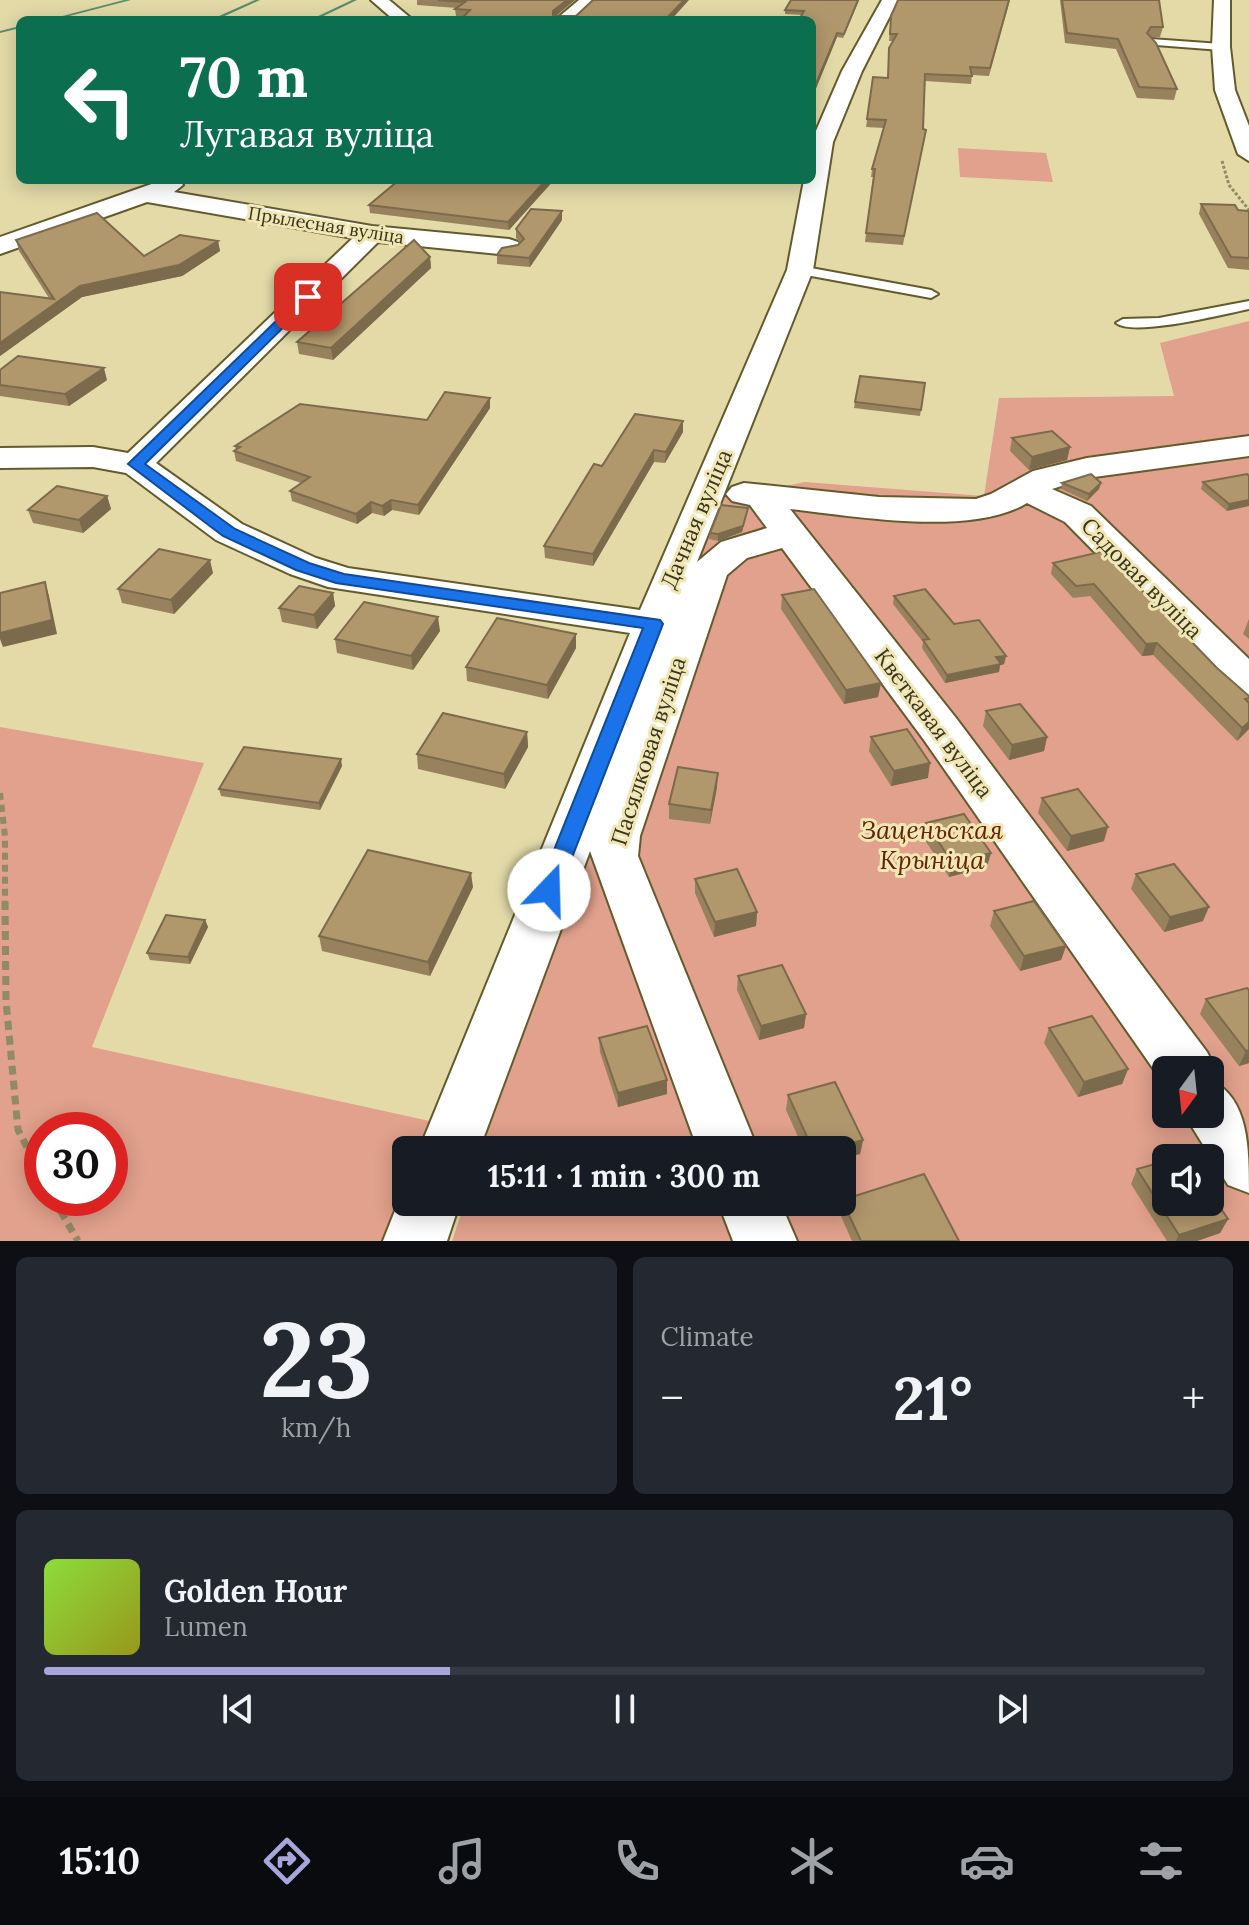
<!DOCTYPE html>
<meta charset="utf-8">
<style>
:root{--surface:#171b24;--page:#242831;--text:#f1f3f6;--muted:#9ea1a6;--line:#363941;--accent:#a6a5dc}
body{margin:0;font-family:Lora,serif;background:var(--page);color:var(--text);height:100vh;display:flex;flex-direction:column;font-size:30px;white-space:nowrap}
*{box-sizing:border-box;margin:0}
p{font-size:26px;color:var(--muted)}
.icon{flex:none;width:44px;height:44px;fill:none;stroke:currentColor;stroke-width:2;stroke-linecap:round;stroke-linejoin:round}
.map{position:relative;height:1241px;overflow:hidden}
.side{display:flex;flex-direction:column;gap:16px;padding:16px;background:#0d0f14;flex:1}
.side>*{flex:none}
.hud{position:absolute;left:16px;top:16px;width:800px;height:168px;border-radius:12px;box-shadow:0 4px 20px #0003;background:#0b6e4f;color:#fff;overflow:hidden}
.needle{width:52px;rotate:195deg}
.controls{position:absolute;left:1152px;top:1056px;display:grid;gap:16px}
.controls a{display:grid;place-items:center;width:72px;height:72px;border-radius:12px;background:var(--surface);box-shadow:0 4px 20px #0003;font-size:40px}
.speed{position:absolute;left:24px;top:1112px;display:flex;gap:16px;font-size:40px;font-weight:700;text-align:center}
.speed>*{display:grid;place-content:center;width:104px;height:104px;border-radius:50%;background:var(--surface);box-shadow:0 4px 20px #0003;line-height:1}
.speed .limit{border:12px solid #d22;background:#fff;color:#111}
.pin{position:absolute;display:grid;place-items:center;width:68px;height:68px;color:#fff;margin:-34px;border-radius:16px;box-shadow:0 4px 12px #0006}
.me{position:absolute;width:88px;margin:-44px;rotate:21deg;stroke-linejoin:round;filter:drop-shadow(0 0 6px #0008)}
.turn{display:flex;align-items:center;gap:28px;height:168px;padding:0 32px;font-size:36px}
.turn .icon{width:104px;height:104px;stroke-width:2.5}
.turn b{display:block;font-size:56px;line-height:68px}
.big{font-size:60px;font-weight:700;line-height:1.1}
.side .widget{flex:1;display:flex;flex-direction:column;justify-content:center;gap:12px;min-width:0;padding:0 28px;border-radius:12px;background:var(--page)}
.side .dial{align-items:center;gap:0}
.dial b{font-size:104px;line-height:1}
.song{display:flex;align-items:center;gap:24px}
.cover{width:96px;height:96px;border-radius:12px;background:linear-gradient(135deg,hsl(90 70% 55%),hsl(60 70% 35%))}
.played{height:8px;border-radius:4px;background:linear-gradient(90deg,var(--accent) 35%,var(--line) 35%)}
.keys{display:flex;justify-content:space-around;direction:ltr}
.heat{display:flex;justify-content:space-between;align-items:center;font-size:44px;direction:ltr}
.side .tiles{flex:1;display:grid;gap:16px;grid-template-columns:1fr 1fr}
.widget:last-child{grid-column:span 2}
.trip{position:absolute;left:392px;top:1136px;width:464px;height:80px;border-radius:12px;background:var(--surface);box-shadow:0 4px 20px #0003;font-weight:700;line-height:80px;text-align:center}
.tab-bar{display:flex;height:128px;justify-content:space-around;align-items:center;background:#090b0e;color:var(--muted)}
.tab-bar .icon{width:56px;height:56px}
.tab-bar .selected{color:var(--accent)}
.tab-bar b{font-size:36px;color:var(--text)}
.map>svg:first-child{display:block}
</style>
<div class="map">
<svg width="1249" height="1241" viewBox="0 0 1249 1241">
<rect width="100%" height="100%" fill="#e3daa8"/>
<!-- green -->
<g fill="#e1a18c" fill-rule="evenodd">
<polygon points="958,148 1046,153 1053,182 960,177"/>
<path d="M1249 321V1241H452L465 1202H842V1150H481L704 545 721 485 772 489 805 482 984 496 999 398 1174 396 1160 343ZM1166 1070H1210V1114H1166ZM1166 1158H1210V1202H1166Z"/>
<path d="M0 727 204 763 92 1047 457 1127 449 1150H406V1202L415 1241H0ZM42 1130H110V1198H42Z"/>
</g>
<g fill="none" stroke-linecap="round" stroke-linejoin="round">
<!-- stream -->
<g fill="#568e69" fill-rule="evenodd">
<polygon points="124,0 131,0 54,20 47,20"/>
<polygon points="255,0 260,0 216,20 210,20"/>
<polygon points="352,0 357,0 315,20 310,20"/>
<polygon points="20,26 20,28 0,33 0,31"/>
</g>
<defs>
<g id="service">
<polygon points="1151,39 1221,44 1226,47 1221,50 1156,45 1152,51 1147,42"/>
<polygon points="800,266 931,290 938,294 931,298 795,273 793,270"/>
<path d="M1249 301V309C1224 314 1134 337 1116 323L1123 319 1159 318Z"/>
</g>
<g id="minor">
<polygon points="371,0 389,0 413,20 394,20"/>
<polygon points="579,0 597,0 574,20 555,20"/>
<path d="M882 0H898L862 71 833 142 813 270 697 562 721 542 767 528 750 505 732 501 726 494 732 487 744 483 879 497 976 499 991 494 1033 471 1087 458 1249 436V456L1087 478 1052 489 1091 506 1249 659V697L1234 693 1065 522 1027 503C971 537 854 516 790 509L956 718 1207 1052 1216 1070 1211 1080C1249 1099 1249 1148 1249 1193L1228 1185 1184 1114H1210V1070H1166V1087L924 740 782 548 747 558 727 575 640 836 638 856 758 1150H698L590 851 479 1150H419L630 633 328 587 290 574 216 540 126 473 93 467 0 468V448L93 447 128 453 353 238 147 202 0 254V237L163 180H179L183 185 174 192 372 226 509 239 518 242 522 247 518 252 509 255 378 242 156 463 242 524 316 558 348 568 640 610 787 270 804 180H812V140L842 71Z"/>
<polygon points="1214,0 1230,0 1230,47 1235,90 1249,126 1249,161 1238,154 1215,90 1212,47"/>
<polygon points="406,1183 406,1202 460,1202 447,1241 383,1241"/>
<polygon points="718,1202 780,1202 797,1241 733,1241"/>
</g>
</defs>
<!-- service casing -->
<use href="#service" stroke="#645b2d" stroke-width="4"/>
<!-- minor casing -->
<use href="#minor" stroke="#645b2d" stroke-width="4"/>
<!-- path-far2 -->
<polyline stroke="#908a66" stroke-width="3" stroke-dasharray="3 2" stroke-linecap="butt" points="1222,161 1229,185 1249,210"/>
<!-- path-far1 -->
<polyline stroke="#908a66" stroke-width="6" stroke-dasharray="7 5" stroke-linecap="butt" points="0,793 5,836 5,903"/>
<!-- path -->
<g stroke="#908a66" stroke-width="7" stroke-dasharray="9 6" stroke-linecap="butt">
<polyline points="5,901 6,1001 18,1130 42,1176"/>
<polyline points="53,1198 78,1241"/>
</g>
<!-- service -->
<use href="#service" fill="#fff" fill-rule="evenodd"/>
<!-- minor -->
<use href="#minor" fill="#fff" fill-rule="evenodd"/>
</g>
<!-- wall -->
<g fill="#98825d">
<polygon points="417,0 575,0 556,16 671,20 460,20 464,16 456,16 455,9 457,8 417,5"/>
<polygon points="791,0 859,0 843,38 837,37 812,98 812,20 802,15 785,14 785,10"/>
<polygon points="898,0 1010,0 989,76 972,75 971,84 925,81 923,129 903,245 865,242 873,177 871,177 872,169 884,128 866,127 873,77 887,78 893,41 889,41 891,16"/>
<polygon points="1060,0 1159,0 1163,27 1160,37 1150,37 1177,89 1174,100 1137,98 1116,49 1065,43"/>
<polygon points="554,180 509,230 370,213 369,205"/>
<polygon points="1201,204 1249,212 1249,270 1228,268 1199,214"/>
<polygon points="562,220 530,267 497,264 497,255 520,243 516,238 516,229"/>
<polygon points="16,240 144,256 218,241 220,251 182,276 82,297 0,356 0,292 49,298 19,251"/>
<polygon points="430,257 431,268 333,360 299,354 297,342"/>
<polygon points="0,370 107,380 69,406 0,396"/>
<polygon points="925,383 920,416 854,408 855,402"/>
<polygon points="490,398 490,408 419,515 392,510 384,516 372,513 357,524 292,501 290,491 301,483 236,461 234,451 236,450 235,446 427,420"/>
<polygon points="683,432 665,463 654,462 593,566 545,558 544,546 602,466"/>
<polygon points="1012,438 1070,447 1067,460 1029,470 1010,451"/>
<polygon points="1249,476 1227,511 1201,489 1203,482"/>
<polygon points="1062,483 1099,489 1087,501 1061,489"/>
<polygon points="107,496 111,509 83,533 33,523 28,510"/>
<polygon points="748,508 742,532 718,541 709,539 710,533"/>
<polygon points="1104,551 1217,668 1249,696 1249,729 1237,741 1153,655 1142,656 1090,596 1073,598 1051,574 1053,563"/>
<polygon points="213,573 174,614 122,603 118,589"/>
<polygon points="333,593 335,606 317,629 282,622 279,608"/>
<polygon points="782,595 881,683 878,697 844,704 781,609"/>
<polygon points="894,596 954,624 1006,656 1004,664 1000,665 999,672 945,683 922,648 923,642 893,604"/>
<polygon points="1249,619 1249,639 1243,634"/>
<polygon points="440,631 413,670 337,653 335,639"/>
<polygon points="576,634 576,648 548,699 467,681 466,667"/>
<polygon points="986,711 1047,737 1044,751 1009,760 983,726"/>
<polygon points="527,732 528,747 505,789 418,769 417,754"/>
<polygon points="871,737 928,778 891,786 869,751"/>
<polygon points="342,766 320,810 221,796 219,789"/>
<polygon points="717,787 710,824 669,819 669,804"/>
<polygon points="1042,798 1104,841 1067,851 1038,813"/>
<polygon points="926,823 987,867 949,877 923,837"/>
<polygon points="1136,874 1203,921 1164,932 1131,889"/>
<polygon points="695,879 757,912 756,926 714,937 695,893"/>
<polygon points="473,887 430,976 322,951 319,936"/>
<polygon points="994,911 1066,946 1061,960 1020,971 990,926"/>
<polygon points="205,920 208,927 190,964 150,960 147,953"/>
<polygon points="738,976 806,1014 804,1028 759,1040 737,990"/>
<polygon points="1249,990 1249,1063 1239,1066 1200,1014 1206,999"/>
<polygon points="1049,1028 1128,1069 1122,1084 1078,1097 1044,1043"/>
<polygon points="599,1038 667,1094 618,1107 600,1052"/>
<polygon points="788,1095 863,1140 860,1154 842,1150 804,1150 786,1110"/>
<polygon points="1137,1169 1228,1219 1220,1233 1197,1241 1167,1241 1131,1184"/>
<polygon points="842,1200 959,1241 852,1241 840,1214"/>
</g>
<!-- shaded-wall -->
<g fill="#7c6a4c">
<polygon points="567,0 575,0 553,18 553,11"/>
<polygon points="684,0 689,0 671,20 665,20"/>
<polygon points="858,0 859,0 843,38 844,34"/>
<polygon points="837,33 837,37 812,98 812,94"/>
<polygon points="546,180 554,180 509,230 508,222"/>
<polygon points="562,211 562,220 530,267 529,258"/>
<polygon points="218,241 220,251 182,276 82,297 0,356 0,343 80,286"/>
<polygon points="430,257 431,268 333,360 331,348"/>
<polygon points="104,368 107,380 69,406 65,394"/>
<polygon points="490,398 490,408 419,515 418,505"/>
<polygon points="683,421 683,432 665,463 666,452"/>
<polygon points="1070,447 1067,460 1029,470 1032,457"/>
<polygon points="654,450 654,462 593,566 593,554"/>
<polygon points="1101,483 1099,489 1087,501 1089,494"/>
<polygon points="107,496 111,509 83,533 79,520"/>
<polygon points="391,500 392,510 384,516 382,506"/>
<polygon points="1249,500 1249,506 1227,511 1229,504"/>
<polygon points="371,502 372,513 357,524 356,514"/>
<polygon points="748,508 742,532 718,541 718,534"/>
<polygon points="210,560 213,573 174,614 171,600"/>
<polygon points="45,582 49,596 57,634 3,647 0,639 0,633"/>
<polygon points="333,593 335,606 317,629 314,615"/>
<polygon points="438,617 440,631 413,670 411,656"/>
<polygon points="576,634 576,648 548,699 547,685"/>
<polygon points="1157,643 1153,655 1142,656 1146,644"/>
<polygon points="1006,656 1004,664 1000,665 999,672 945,683 947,675 996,657"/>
<polygon points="881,683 878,697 844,704 846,690"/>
<polygon points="1249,722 1249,729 1237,741 1242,728"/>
<polygon points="527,732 528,747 505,789 504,774"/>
<polygon points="1047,737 1044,751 1009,760 1012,745"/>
<polygon points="341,759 342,766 320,810 319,803"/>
<polygon points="930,763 928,778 891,786 894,771"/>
<polygon points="718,773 717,787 710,824 711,810"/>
<polygon points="1108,827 1104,841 1067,851 1071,836"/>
<polygon points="991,853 987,867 949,877 952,862"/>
<polygon points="471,873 473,887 430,976 428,962"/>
<polygon points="1209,907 1203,921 1164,932 1170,917"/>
<polygon points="757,912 756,926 714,937 715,922"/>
<polygon points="205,920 208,927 190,964 188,957"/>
<polygon points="1066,946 1061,960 1020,971 1024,956"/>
<polygon points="806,1014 804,1028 759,1040 761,1026"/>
<polygon points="1249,1050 1249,1063 1239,1066 1246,1051"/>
<polygon points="1128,1069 1122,1084 1078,1097 1084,1082"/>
<polygon points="667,1080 667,1094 618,1107 618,1093"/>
<polygon points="863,1140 860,1154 842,1160 842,1150 829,1150"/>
<polygon points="1228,1219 1220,1233 1197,1241 1176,1241 1179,1235"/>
</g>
<!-- building -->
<g fill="#b1976c" stroke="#7c6a4c" stroke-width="2">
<polygon points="438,0 567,0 553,11 553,16 576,16 593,0 684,0 665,20 610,20 587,18 586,20 460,20 470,10 455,9 465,2"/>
<polygon points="791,0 858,0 844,34 837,33 812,94 812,20 799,20 804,11 785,10"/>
<polygon points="898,0 1009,0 990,68 970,67 972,76 925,74 923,129 926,130 904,236 866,233 875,169 872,169 886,120 867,119 873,77 888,78 889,48 897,34 890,34 891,16"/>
<polygon points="1062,0 1159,0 1163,27 1151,27 1147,33 1156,43 1177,89 1139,87 1118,39 1067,33"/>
<polygon points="399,180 546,180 508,222 369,205"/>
<polygon points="1201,204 1235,205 1238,210 1248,211 1249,212 1249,258 1231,257"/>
<polygon points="531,209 562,211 529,258 497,255 502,248 518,245 524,239 516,229"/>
<polygon points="97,213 144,256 180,235 218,241 179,265 80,286 0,343 0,292 54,299 16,240"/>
<polygon points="414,240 430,257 331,348 297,342"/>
<polygon points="18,356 104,368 65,394 0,385 0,370"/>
<polygon points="860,376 925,383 921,410 855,402"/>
<polygon points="445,392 490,398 418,505 391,500 382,506 371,502 356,514 290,491 310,477 234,451 240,447 235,446 300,404 427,420"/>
<polygon points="635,414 683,421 666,452 654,450 593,554 544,546 594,464 602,466"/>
<polygon points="1052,431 1070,447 1032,457 1012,438"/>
<polygon points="1091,474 1101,483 1089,494 1062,483"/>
<polygon points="1247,474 1249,476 1249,500 1229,504 1203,482"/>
<polygon points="57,486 107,496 79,520 28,510"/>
<polygon points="721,505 748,508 743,526 718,534 710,533"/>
<polygon points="159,549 210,560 171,600 118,589"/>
<polygon points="1104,551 1217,668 1249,696 1249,698 1245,699 1249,703 1249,722 1242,728 1157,643 1146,644 1094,584 1076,586 1053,563"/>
<polygon points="45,582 52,620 0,633 0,593"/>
<polygon points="299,586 333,593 314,615 279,608"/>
<polygon points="814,589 881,683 846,690 782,595"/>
<polygon points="925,589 954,624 979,620 1006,656 996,657 1001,664 947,675 923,640 929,639 894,596"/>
<polygon points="364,602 438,617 411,656 335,639"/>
<polygon points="497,618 576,634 547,685 466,667"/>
<polygon points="1020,704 1047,737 1012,745 986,711"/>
<polygon points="443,713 527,732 504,774 417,754"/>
<polygon points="907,729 930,763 894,771 871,737"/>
<polygon points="244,747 341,759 319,803 219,789"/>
<polygon points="678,767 718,773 711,810 669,804"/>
<polygon points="1078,789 1108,827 1071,836 1042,798"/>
<polygon points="964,814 991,853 952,862 926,823"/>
<polygon points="368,850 471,873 428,962 319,936"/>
<polygon points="1174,864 1209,907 1170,917 1136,874"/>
<polygon points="737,869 757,912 715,922 695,879"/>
<polygon points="1034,901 1066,946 1024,956 994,911"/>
<polygon points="166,915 205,920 188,957 147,953"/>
<polygon points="782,965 806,1014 761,1026 738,976"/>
<polygon points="1247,988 1249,990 1249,1050 1246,1051 1206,999"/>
<polygon points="1092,1016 1128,1069 1084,1082 1049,1028"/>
<polygon points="647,1026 667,1080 618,1093 599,1038"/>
<polygon points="835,1082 863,1140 829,1150 813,1150 788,1095"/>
<polygon points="1166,1161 1166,1202 1210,1202 1210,1193 1228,1219 1179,1235 1137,1169"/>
<polygon points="924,1174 959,1241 861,1241 842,1200"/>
</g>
<!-- route -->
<polygon fill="#1a73e8" stroke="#114b97" stroke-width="2" points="304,294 314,297 145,464 235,529 309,563 344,574 660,620 663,624 557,896 549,898 541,896 538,890 643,628 336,583 296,570 223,536 128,464"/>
<g text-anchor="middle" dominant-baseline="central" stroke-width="6" stroke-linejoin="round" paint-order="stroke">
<!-- far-street labels -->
<g font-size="18" fill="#383420" stroke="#f0e7b5">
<text transform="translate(326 225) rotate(9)">Прылесная вуліца</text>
</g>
<!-- street labels -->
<g font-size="22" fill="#383420" stroke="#f0e7b5">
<text transform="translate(696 519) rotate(-67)">Дачная вуліца</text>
<text transform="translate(1142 578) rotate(45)">Садовая вуліца</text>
<text transform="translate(934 723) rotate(53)">Кветкавая вуліца</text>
<text transform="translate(648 751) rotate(-72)">Пасялковая вуліца</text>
</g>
<!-- near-park labels -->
<g font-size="26" font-style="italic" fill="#682208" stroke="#f0e7b5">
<text x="932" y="829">Заценьская<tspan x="932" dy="30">Крыніца</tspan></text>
</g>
</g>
</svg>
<div class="controls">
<a><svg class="needle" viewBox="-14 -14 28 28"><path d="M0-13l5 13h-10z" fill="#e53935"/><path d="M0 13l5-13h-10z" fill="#9ea1a6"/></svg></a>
<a><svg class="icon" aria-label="sound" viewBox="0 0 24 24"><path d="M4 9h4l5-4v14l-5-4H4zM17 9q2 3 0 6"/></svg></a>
</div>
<div class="speed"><div class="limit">30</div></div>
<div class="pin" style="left:308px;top:297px;background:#d93025"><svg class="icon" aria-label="arrive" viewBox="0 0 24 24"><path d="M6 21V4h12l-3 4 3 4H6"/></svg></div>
<svg class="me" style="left:549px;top:890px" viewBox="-20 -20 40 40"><circle r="19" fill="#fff"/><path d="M0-13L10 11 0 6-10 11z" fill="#1a73e8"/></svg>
<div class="trip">15:11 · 1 min · 300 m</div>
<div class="hud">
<div class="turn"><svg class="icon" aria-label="left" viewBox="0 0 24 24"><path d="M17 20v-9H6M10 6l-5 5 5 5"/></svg><div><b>70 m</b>Лугавая вуліца</div></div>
</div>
</div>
<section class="side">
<div class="tiles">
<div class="widget dial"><b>23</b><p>km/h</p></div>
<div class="widget"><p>Climate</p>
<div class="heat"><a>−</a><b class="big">21°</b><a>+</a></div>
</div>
<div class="widget">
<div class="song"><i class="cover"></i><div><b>Golden Hour</b><p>Lumen</p></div></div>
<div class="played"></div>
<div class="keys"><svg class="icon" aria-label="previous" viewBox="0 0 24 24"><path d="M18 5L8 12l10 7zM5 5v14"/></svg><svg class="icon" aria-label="pause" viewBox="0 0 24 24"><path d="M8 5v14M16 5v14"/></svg><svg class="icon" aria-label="next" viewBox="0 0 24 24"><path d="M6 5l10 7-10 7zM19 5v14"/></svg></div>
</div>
</div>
</section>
<nav class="tab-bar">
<b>15:10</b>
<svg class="icon selected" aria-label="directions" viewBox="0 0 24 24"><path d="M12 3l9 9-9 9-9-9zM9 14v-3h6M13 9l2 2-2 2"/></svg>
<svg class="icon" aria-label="music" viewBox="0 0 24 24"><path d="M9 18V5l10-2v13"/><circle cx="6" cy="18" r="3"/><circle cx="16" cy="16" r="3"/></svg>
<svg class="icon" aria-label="phone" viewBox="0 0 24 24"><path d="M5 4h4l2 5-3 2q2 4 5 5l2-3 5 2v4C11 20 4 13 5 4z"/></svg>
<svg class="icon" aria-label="climate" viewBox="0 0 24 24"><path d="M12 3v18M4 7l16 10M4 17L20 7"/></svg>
<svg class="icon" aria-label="car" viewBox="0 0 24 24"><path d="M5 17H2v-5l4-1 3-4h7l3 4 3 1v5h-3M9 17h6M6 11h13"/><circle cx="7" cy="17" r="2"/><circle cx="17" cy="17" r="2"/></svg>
<svg class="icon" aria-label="filters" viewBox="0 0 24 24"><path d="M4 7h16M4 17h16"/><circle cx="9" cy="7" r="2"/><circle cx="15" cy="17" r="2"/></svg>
</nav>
